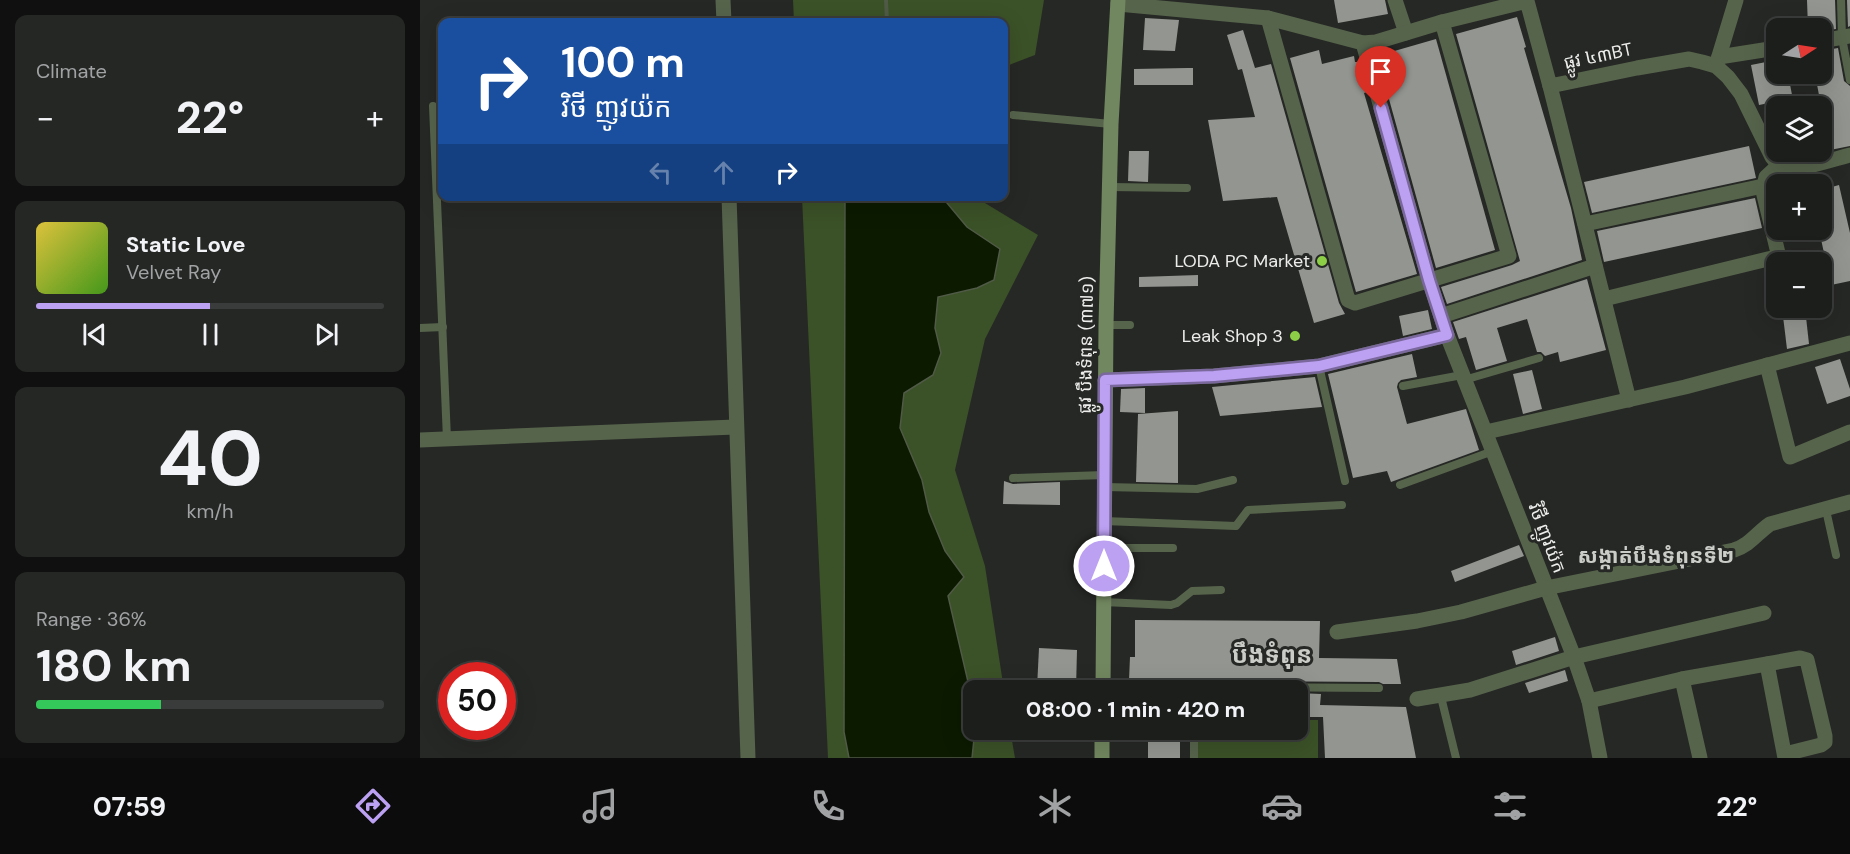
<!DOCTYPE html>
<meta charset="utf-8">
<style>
:root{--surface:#1c1e1c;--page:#252725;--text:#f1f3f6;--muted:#a0a2a3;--line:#3a3c3b;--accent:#bca0f2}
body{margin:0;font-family:"DM Sans","Noto Sans Khmer",sans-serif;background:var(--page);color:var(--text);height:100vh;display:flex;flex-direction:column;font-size:22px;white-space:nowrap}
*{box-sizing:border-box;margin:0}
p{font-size:20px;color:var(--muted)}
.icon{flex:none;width:33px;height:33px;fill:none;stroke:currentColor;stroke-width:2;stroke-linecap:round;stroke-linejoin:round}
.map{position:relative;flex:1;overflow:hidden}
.drawer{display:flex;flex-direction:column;gap:15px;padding:15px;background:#0f100f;width:420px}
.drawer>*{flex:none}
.hud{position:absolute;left:18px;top:18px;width:570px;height:183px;border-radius:12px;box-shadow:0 6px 24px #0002,0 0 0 2px var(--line);background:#1a4fa0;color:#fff;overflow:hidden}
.needle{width:39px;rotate:78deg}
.controls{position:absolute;left:1346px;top:18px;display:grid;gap:12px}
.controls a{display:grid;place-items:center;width:66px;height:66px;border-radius:12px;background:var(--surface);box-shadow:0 6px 24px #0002,0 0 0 2px var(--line);font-size:30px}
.speed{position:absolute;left:18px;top:662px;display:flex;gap:12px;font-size:30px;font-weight:700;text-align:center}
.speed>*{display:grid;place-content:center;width:78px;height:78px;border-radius:50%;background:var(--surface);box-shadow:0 6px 24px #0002,0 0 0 2px var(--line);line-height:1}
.speed .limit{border:9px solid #d22;background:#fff;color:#111}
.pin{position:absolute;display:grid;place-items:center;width:51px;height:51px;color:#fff;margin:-62px -26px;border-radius:50% 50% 50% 0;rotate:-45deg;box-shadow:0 0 6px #0007}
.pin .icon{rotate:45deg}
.me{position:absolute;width:66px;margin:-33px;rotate:0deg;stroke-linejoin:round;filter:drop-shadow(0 0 4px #0008)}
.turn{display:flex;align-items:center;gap:21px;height:126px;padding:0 24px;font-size:27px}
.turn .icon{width:78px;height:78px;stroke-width:2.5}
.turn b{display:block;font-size:42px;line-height:51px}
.lanes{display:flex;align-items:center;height:57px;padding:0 24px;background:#0003;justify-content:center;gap:30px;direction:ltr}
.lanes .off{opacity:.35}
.big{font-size:45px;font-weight:700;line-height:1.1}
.drawer .tile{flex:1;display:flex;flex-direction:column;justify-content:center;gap:9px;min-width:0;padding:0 21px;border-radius:12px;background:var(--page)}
.drawer .dial{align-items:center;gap:0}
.dial b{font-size:78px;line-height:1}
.song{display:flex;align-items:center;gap:18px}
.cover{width:72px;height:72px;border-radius:9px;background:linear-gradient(135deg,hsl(50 70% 55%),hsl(100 70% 35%))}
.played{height:6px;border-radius:3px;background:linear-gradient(90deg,var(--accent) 50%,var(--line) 50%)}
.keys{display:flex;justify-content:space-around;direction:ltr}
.heat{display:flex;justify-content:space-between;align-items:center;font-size:33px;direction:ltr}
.charge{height:9px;border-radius:4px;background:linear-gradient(90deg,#34c759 36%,var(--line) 0)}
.trip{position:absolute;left:543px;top:680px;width:345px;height:60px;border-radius:12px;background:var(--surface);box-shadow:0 6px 24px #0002,0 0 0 2px var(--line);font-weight:700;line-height:60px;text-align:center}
.menu{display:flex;height:96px;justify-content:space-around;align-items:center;background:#0b0c0b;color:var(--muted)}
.menu .icon{width:42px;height:42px}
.menu .active{color:var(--accent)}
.menu b{font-size:27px;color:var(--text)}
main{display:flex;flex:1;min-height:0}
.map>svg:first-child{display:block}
</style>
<main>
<section class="drawer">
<div class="tile"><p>Climate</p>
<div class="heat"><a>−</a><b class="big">22°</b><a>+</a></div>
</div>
<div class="tile">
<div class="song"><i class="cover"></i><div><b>Static Love</b><p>Velvet Ray</p></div></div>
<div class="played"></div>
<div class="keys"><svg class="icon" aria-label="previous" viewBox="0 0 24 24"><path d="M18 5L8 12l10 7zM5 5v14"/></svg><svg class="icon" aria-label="pause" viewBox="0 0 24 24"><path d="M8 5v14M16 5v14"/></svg><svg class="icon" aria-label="next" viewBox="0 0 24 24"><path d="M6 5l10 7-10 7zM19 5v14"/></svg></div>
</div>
<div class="tile dial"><b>40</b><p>km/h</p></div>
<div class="tile"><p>Range · 36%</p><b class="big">180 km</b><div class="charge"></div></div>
</section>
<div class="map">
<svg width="1430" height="758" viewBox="0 0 1430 758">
<rect width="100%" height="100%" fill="#262825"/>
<!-- green -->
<g fill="#3b5127">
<polygon points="373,0 624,0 615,55 584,67 584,22 374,22"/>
<polygon points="382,197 555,197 618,235 565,339 535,470 565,566 584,690 554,690 554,729 590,729 595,758 408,758"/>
<polygon points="878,720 898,720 898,758 776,758 776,729 878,729"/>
</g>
<!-- water -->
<polygon fill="#0c1a00" stroke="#505a47" stroke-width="1.5" points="425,196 522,197 547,227 580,249 574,280 557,288 518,297 515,328 521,353 513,375 484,393 480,428 502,480 509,512 525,551 544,577 528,596 553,703 554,729 555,729 552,758 429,758 424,732"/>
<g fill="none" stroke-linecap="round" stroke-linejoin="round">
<!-- stream -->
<polyline stroke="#505a47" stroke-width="4" points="466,0 467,22"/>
</g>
<!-- building -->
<g fill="#929590">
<polygon points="914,0 965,0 968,14 918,23"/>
<polygon points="1387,0 1415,0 1416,29 1401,31 1401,28 1388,28"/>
<polygon points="1427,0 1430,0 1430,26 1428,27"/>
<polygon points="1097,17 1106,47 1104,48 1151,208 1162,260 1027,304 1021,287 1092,265 1100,261 1036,34"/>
<polygon points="725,18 759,20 755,51 723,50"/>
<polygon points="823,30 835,68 851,64 919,303 925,314 894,323 857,197 803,201 788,120 835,117 822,69 818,70 807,35"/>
<polygon points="1016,39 1075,250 1016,268 957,56"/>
<polygon points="1418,48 1424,81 1430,86 1430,146 1410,150 1402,106 1350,106 1349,103 1339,105 1331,65 1356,60 1356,74 1368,74 1373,100 1399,95 1395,74 1401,74 1401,51"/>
<polygon points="899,50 902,64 934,56 935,62 938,62 947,92 944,93 997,274 936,292 870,58"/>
<polygon points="767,68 773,68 773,85 714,85 714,69"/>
<polygon points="1329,146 1336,178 1172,213 1164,182"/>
<polygon points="709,151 729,151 728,182 708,181"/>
<polygon points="1419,185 1430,233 1430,281 1411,285 1399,230 1401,230 1401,190"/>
<polygon points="1335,198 1342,228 1184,262 1177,231"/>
<polygon points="778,275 778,286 719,287 719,277"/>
<polygon points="1167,279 1186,350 1140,362 1138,352 1125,356 1121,352 1117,352 1107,319 1077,328 1087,361 1056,370 1046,337 1039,339 1033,322"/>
<polygon points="1362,308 1385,308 1389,344 1367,349"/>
<polygon points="1008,310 1012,329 983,336 979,316"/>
<polygon points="992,354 997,377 981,380 978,383 977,387 987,424 1046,409 1059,450 971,482 967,471 933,478 908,374"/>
<polygon points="1420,359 1430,389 1430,396 1407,404 1395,367"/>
<polygon points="1112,370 1122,409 1103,414 1093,374"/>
<polygon points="895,377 902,407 800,416 792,387"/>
<polygon points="725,388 725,413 700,412 701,389"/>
<polygon points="758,411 758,483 716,482 718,414"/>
<polygon points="584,481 593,484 640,482 640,505 583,504"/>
<polygon points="1099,545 1104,556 1035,582 1031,571"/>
<polygon points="715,620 900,621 899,658 977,659 981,684 963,684 959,682 709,680 710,657 715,657"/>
<polygon points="1135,637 1139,651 1096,665 1092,651"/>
<polygon points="619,648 657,650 656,689 617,688"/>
<polygon points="1145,670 1148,681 1109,693 1105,683"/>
<polygon points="878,693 901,694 900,705 986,707 996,758 905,758 903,717 878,717"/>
<rect x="728" y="740" width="32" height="18"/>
</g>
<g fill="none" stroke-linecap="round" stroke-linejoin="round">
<!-- service -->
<g stroke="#57644c" stroke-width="8">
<polyline points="1421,0 1422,38 1430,80"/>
<polyline points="13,106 27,439"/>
<polyline points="593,115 691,124"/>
<polyline points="689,187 767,188"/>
<polyline points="686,325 710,325"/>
<polyline points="0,328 23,327"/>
<polyline points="899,366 925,481"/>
<polyline points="1044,380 1119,358"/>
<polyline points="983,386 1042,375"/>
<polyline points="593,478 684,475"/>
<polyline points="980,485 1073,451"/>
<polyline points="684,487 777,489 813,480"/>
<polyline points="1406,510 1416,555"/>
<polyline points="684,521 816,526 828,510 922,505"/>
<polyline points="684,548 753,548"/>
<polyline points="683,602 751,605 757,603 772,591 801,590"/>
<polyline points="683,686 959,688"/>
<polyline points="1022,701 1036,758"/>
<polyline points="774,758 774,736"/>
</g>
<!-- minor -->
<g stroke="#57644c" stroke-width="15">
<polyline points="975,0 986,33"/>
<polyline points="848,18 928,300 935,303 1089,256 1022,22"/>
<polyline points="1401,41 1430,36"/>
<polyline points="943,43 1009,280 1027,335 1154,657 1169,701 1180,758"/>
<polyline points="1299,57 1356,48"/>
<polyline points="1296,66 1316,0"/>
<polyline points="1130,86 1209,400"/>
<polyline points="1165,224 1343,186"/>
<polyline points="1184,299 1356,257 1358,253 1343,191 1346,177 1359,165"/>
<polyline points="1021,316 1175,266"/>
<polyline points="1347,365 1370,457 1430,432"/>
<polyline points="685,380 794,376 899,366 1027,335"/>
<polyline points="1066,432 1265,387 1430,343"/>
<polyline points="0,440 315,427"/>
<path d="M917 632 997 621 1041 612 1126 588 1314 550C1330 545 1337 533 1350 524L1430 502"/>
<polyline points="1347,664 1365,758"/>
<polyline points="1262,679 1280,758"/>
<polyline points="997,699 1050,690 1154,657 1344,613"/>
<polyline points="1169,701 1262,679 1380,658 1387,660 1405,736 1405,742 1401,745 1365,754"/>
</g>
<!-- tertiary -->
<g stroke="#57644c" stroke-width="15">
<polyline points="303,0 304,22"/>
<path d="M698 4 848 18 943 43 956 42 1022 22 1107 1 1130 86 1217 68 1269 59 1282 62 1296 66 1308 77 1321 94 1352 157C1355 161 1358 165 1363 167 1377 172 1414 159 1430 155"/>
<polyline points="309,196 328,758"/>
</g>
<!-- secondary -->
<g stroke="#71875f" stroke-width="15">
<polyline points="683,690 686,325 691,124 698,0"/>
<polyline points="682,758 682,729"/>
</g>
</g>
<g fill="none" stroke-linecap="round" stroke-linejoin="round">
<defs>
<polyline id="route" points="684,566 685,380 794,376 899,366 1027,335 1009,280 961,108"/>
</defs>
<!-- route casing -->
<use href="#route" stroke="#7a689d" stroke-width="15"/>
<!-- route -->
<use href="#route" stroke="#bca0f2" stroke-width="10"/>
</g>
<!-- markers -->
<g fill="#8cce45" stroke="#262825" stroke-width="2">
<circle cx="902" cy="261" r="6"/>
<circle cx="875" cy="336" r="6"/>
</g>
<g text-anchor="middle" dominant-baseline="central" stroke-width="6" stroke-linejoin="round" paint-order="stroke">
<!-- street labels -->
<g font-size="18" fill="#edeeec" stroke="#262825">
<text transform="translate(1178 56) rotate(-12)">ផ្លូវ ៤៣BT</text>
<text transform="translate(666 345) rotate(-89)">ផ្លូវ បឹងទំពុន (៣៧១)</text>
<text transform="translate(1127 538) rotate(69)">វិថី ញូវយ៉ក</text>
</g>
<!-- poi labels -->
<g font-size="18" fill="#edeeec" stroke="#262825" text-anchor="end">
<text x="890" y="261">LODA PC Market</text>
<text x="863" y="336">Leak Shop 3</text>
</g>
<!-- quarter labels -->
<g font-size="21" font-weight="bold" fill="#cacdc8" stroke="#262825">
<text x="1236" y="556">សង្កាត់បឹងទំពុនទី២</text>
</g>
<!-- district labels -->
<g font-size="24" font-weight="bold" fill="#cacdc8" stroke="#262825">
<text x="852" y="654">បឹងទំពុន</text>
</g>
</g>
</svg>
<div class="controls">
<a><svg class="needle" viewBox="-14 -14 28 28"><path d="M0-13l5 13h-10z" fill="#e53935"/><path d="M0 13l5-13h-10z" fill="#a0a2a3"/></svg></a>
<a><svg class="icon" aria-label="layers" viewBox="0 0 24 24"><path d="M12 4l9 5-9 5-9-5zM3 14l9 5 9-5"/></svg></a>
<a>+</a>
<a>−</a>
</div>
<div class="speed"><div class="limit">50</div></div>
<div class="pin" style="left:961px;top:108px;background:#d93025"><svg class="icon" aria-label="arrive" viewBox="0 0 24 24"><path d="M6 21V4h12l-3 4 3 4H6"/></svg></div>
<svg class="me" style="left:684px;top:566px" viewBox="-20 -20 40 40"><circle r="17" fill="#bca0f2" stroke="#fff" stroke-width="3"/><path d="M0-11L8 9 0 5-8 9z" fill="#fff"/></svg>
<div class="trip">08:00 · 1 min · 420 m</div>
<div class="hud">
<div class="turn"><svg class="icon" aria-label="right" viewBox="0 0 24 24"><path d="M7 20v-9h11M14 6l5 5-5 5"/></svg><div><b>100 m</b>វិថី ញូវយ៉ក</div></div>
<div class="lanes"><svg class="icon off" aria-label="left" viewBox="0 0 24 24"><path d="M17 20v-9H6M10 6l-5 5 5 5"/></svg><svg class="icon off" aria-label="ahead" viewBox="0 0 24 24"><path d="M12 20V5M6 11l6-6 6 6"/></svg><svg class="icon" aria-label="right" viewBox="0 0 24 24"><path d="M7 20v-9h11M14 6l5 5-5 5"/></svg></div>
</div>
</div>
</main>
<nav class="menu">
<b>07:59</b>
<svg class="icon active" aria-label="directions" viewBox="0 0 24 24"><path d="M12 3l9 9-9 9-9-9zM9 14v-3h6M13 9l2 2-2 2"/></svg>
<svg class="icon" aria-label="music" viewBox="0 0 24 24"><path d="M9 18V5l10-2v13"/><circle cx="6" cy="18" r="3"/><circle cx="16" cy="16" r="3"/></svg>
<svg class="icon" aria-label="phone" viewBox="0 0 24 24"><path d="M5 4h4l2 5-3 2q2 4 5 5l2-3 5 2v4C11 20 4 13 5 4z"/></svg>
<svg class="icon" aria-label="climate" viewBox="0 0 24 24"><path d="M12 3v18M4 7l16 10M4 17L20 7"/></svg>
<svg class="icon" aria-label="car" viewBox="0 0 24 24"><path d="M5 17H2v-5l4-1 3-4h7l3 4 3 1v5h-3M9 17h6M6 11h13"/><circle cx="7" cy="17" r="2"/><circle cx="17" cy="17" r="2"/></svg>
<svg class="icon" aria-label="filters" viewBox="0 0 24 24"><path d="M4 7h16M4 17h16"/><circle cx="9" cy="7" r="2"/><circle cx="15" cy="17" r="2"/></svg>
<b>22°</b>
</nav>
